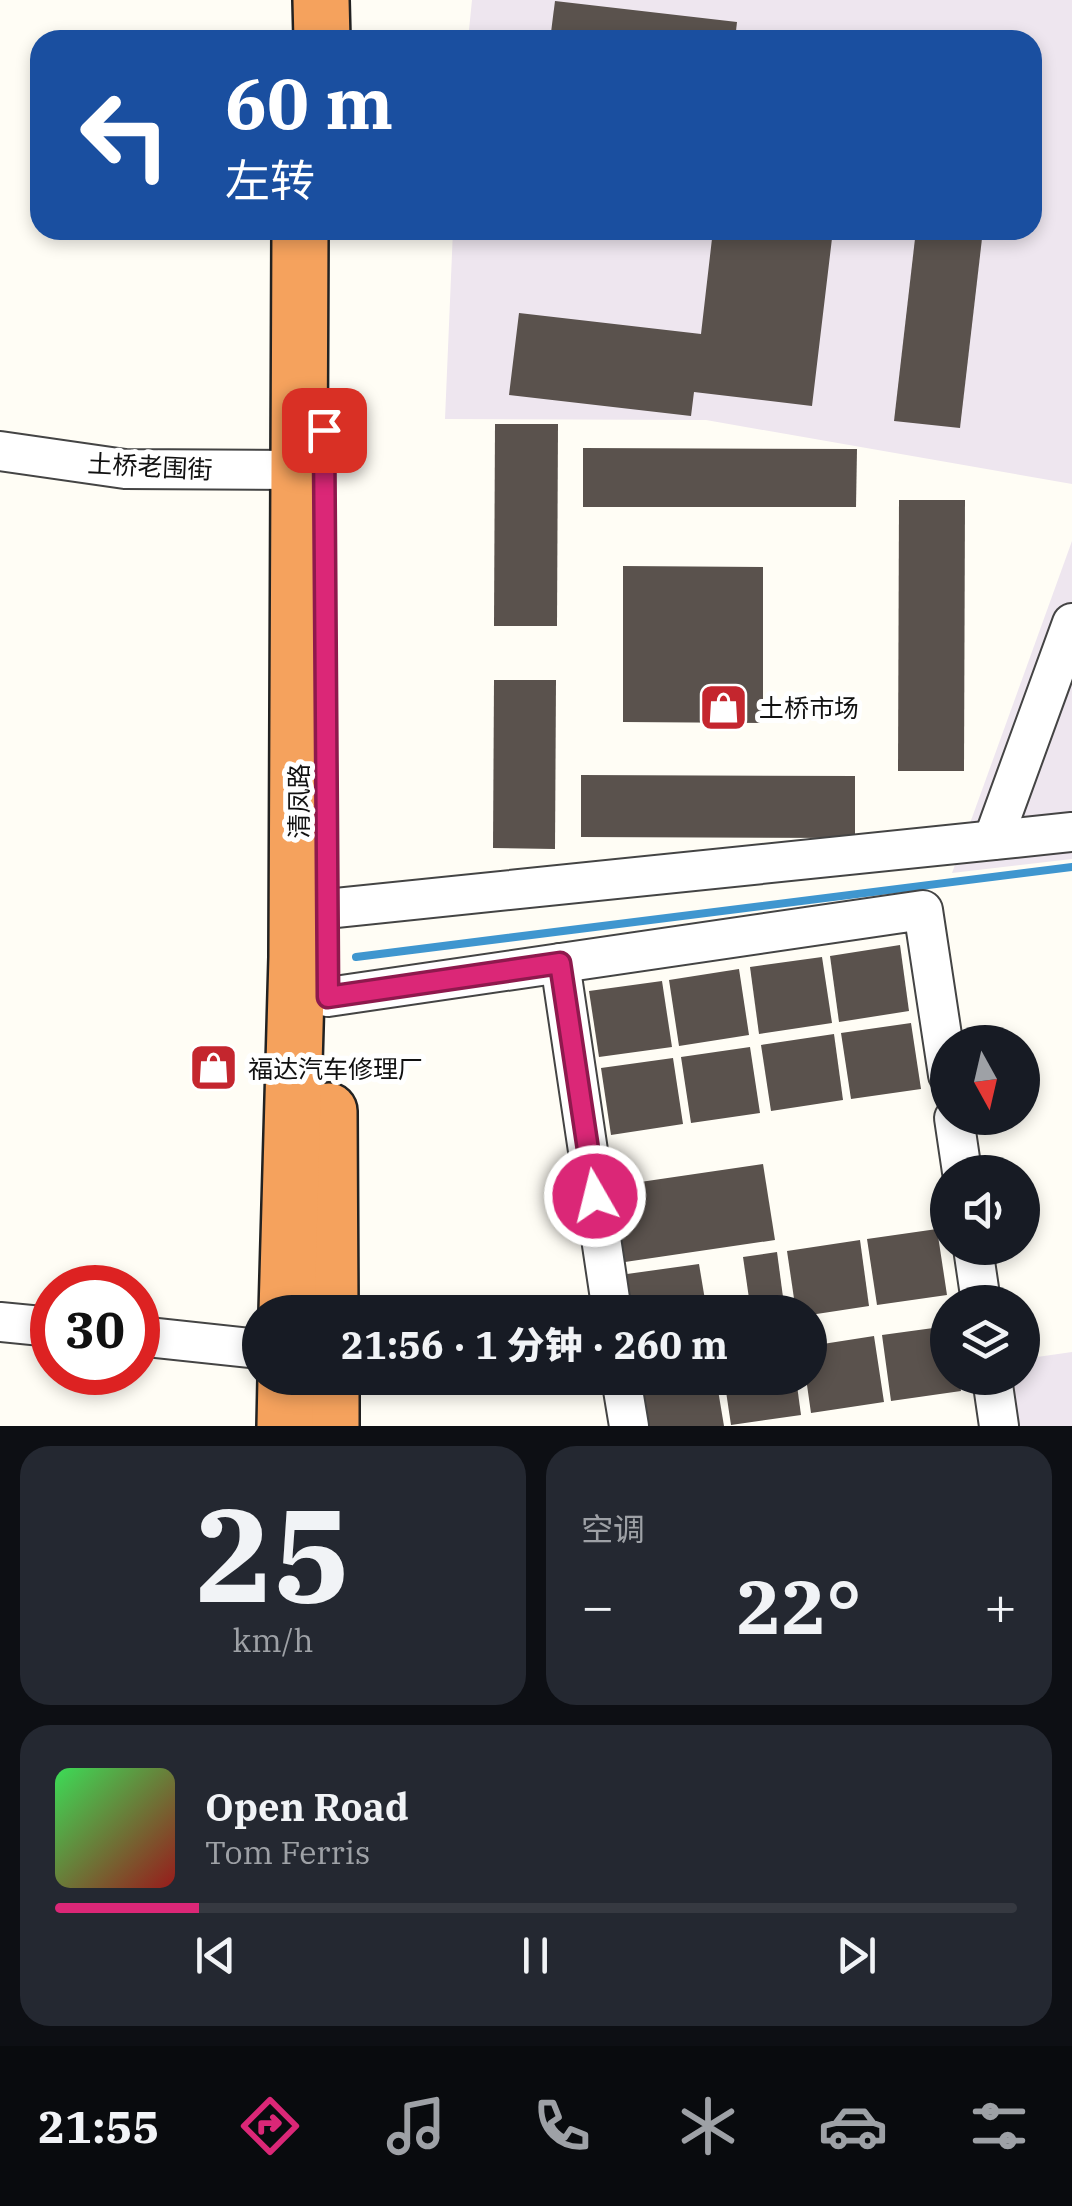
<!DOCTYPE html>
<html lang="zh">
<meta charset="utf-8">
<style>
:root{--surface:#171b24;--page:#242831;--text:#f1f3f6;--muted:#9ea1a6;--line:#363941;--accent:#db2777}
body{margin:0;font-family:"IBM Plex Serif","Noto Sans SC",serif;background:var(--page);color:var(--text);height:100vh;display:flex;flex-direction:column;font-size:38px;white-space:nowrap}
*{box-sizing:border-box;margin:0}
p{font-size:32px;color:var(--muted)}
.icon{flex:none;width:55px;height:55px;fill:none;stroke:currentColor;stroke-width:2;stroke-linecap:round;stroke-linejoin:round}
.map{position:relative;height:1426px;overflow:hidden}
.sheet{display:flex;flex-direction:column;gap:20px;padding:20px;background:#0d0f14;flex:1}
.sheet>*{flex:none}
.hud{position:absolute;left:30px;top:30px;width:1012px;height:210px;border-radius:30px;box-shadow:0 5px 15px #0003;background:#1a4fa0;color:#fff;overflow:hidden}
.needle{width:65px;rotate:172deg}
.tools{position:absolute;left:930px;top:1025px;display:grid;gap:20px}
.tools a{display:grid;place-items:center;width:110px;height:110px;border-radius:50%;background:var(--surface);box-shadow:0 5px 15px #0003;font-size:50px}
.speed{position:absolute;left:30px;top:1265px;display:flex;gap:20px;font-size:50px;font-weight:700;text-align:center}
.speed>*{display:grid;place-content:center;width:130px;height:130px;border-radius:50%;background:var(--surface);box-shadow:0 5px 15px #0003;line-height:1}
.speed .limit{border:15px solid #d22;background:#fff;color:#111}
.pin{position:absolute;display:grid;place-items:center;width:85px;height:85px;color:#fff;margin:-42px;border-radius:20px;box-shadow:0 5px 15px #0006}
.me{position:absolute;width:110px;margin:-55px;rotate:352deg;stroke-linejoin:round;filter:drop-shadow(0 0 8px #0008)}
.turn{display:flex;align-items:center;gap:35px;height:210px;padding:0 30px;font-size:45px}
.turn .icon{width:130px;height:130px;stroke-width:2.5}
.turn b{display:block;font-size:70px;line-height:85px}
.big{font-size:75px;font-weight:800;line-height:1.1}
.sheet .card{flex:1;display:flex;flex-direction:column;justify-content:center;gap:15px;min-width:0;padding:0 35px;border-radius:30px;background:var(--page)}
.sheet .dial{align-items:center;gap:0}
.dial b{font-size:130px;line-height:1}
.song{display:flex;align-items:center;gap:30px}
.cover{width:120px;height:120px;border-radius:15px;background:linear-gradient(135deg,hsl(130 70% 55%),hsl(0 70% 35%))}
.played{height:10px;border-radius:5px;background:linear-gradient(90deg,var(--accent) 15%,var(--line) 15%)}
.keys{display:flex;justify-content:space-around;direction:ltr}
.heat{display:flex;justify-content:space-between;align-items:center;font-size:55px;direction:ltr}
.sheet .tiles{flex:1;display:grid;gap:20px;grid-template-columns:1fr 1fr}
.card:last-child{grid-column:span 2}
.trip{position:absolute;left:242px;top:1295px;width:585px;height:100px;border-radius:50px;background:var(--surface);box-shadow:0 5px 15px #0003;font-weight:800;line-height:100px;text-align:center}
.menu{display:flex;height:160px;justify-content:space-around;align-items:center;background:#090b0e;color:var(--muted)}
.menu .icon{width:70px;height:70px}
.menu .selected{color:var(--accent)}
.menu b{font-size:45px;color:var(--text)}
.map>svg:first-child{display:block}
</style>
<div class="map">
<svg width="1072" height="1426" viewBox="0 0 1072 1426">
<rect width="100%" height="100%" fill="#fffdf5"/>
<!-- industrial -->
<g fill="#eee6ef">
<polygon points="472,0 1072,0 1072,484 706,420 445,419 453,230 1032,230 1032,40 468,40"/>
<polygon points="1072,541 1072,859 952,873"/>
<polygon points="1072,1352 1072,1426 1019,1426 1012,1378 1022,1378 1023,1359"/>
</g>
<g fill="none" stroke-linecap="round" stroke-linejoin="round">
<!-- stream -->
<polyline stroke="#3f96cf" stroke-width="8" points="356,957 1072,867"/>
</g>
<!-- building -->
<g fill="#5a524d">
<polygon points="555,1 737,22 735,40 550,40"/>
<polygon points="713,230 833,230 812,406 694,392 691,416 509,395 519,313 701,334"/>
<polygon points="916,230 983,230 960,428 894,421"/>
<polygon points="495,424 558,424 557,626 494,626"/>
<polygon points="583,448 857,449 856,507 583,507"/>
<polygon points="899,500 965,500 964,771 898,771"/>
<polygon points="623,566 763,567 763,723 623,722"/>
<polygon points="494,680 556,680 555,849 493,848"/>
<polygon points="581,775 855,776 855,838 581,837"/>
<polygon points="900,945 909,1011 839,1022 830,956"/>
<polygon points="822,957 832,1023 759,1034 750,967"/>
<polygon points="739,969 749,1035 679,1046 669,980"/>
<polygon points="662,981 672,1047 599,1057 589,991"/>
<polygon points="911,1023 921,1089 851,1099 841,1033"/>
<polygon points="834,1034 843,1100 771,1111 761,1045"/>
<polygon points="750,1047 760,1113 691,1123 681,1057"/>
<polygon points="673,1058 683,1124 611,1135 601,1068"/>
<polygon points="763,1164 775,1240 625,1262 613,1186"/>
<polygon points="937,1229 947,1295 877,1305 867,1239"/>
<polygon points="860,1240 869,1306 810,1315 796,1312 787,1251"/>
<polygon points="777,1252 785,1312 751,1312 743,1257"/>
<polygon points="699,1264 707,1312 632,1312 627,1274"/>
<polygon points="948,1326 948,1378 959,1378 961,1391 891,1401 882,1335"/>
<polygon points="874,1336 884,1402 811,1413 806,1378 810,1378 810,1346"/>
<polygon points="642,1378 716,1378 724,1426 649,1426"/>
<polygon points="724,1378 796,1378 801,1415 731,1425"/>
</g>
<g fill="none" stroke-linecap="round" stroke-linejoin="round">
<defs>
<g id="minor">
<polyline points="0,451 125,469 300,470"/>
<polyline points="993,840 1072,623"/>
<polyline points="297,912 1072,832"/>
<polyline points="560,963 612,1312"/>
<polyline points="328,997 923,910 948,1075"/>
<polyline points="954,1118 962,1172"/>
<polyline points="973,1248 981,1302"/>
<polyline points="0,1322 52,1327"/>
<polyline points="138,1336 260,1349"/>
<polyline points="621,1378 629,1426"/>
<polyline points="992,1378 999,1426"/>
</g>
<g id="highway">
<polyline points="321,0 322,40"/>
<polyline points="329,1111 330,1312"/>
<polyline points="287,1312 297,957 300,230"/>
<polyline points="331,1378 331,1426"/>
<polyline points="285,1426 286,1378"/>
</g>
</defs>
<!-- minor casing -->
<use href="#minor" stroke="#444" stroke-width="42"/>
<!-- highway casing -->
<use href="#highway" stroke="#222" stroke-width="60"/>
<!-- minor -->
<use href="#minor" stroke="#fff" stroke-width="38"/>
<!-- highway -->
<use href="#highway" stroke="#f5a25d" stroke-width="55"/>
</g>
<g fill="none" stroke-linecap="round" stroke-linejoin="round">
<defs>
<polyline id="route" points="324,430 328,997 560,963 595,1196"/>
</defs>
<!-- route casing -->
<use href="#route" stroke="#8e194d" stroke-width="25"/>
<!-- route -->
<use href="#route" stroke="#db2777" stroke-width="18"/>
</g>
<!-- icons -->
<defs>
<symbol id="shop-square" viewBox="-11 -11 22 22"><rect x="-9" y="-9" width="18" height="18" rx="4" fill="#c4262e" stroke="#fff"/><path d="M-5-2.5h2.3a2.7 3.5 0 0 1 5.4 0H5L5.5 6h-11ZM-1.5-2.5h3a1.5 2.3 0 0 0-3 0Z" fill="#fff"/></symbol>
</defs>
<g fill-rule="evenodd">
<use href="#shop-square" x="696" y="680" width="55" height="55"/>
<use href="#shop-square" x="186" y="1040" width="55" height="55"/>
</g>
<g text-anchor="middle" dominant-baseline="central" stroke-width="10" stroke-linejoin="round" paint-order="stroke">
<!-- street labels -->
<g font-size="25" fill="#111" stroke="#fff">
<text transform="translate(150 466) rotate(3)">土桥老围街</text>
<text transform="translate(298 801) rotate(-90)">清凤路</text>
</g>
<!-- poi labels -->
<g font-size="25" fill="#111" stroke="#fff" text-anchor="start">
<text x="759" y="707">土桥市场</text>
<text x="248" y="1068">福达汽车修理厂</text>
</g>
</g>
</svg>
<div class="tools">
<a><svg class="needle" viewBox="-14 -14 28 28"><path d="M0-13l5 13h-10z" fill="#e53935"/><path d="M0 13l5-13h-10z" fill="#9ea1a6"/></svg></a>
<a><svg class="icon" aria-label="sound" viewBox="0 0 24 24"><path d="M4 9h4l5-4v14l-5-4H4zM17 9q2 3 0 6"/></svg></a>
<a><svg class="icon" aria-label="layers" viewBox="0 0 24 24"><path d="M12 4l9 5-9 5-9-5zM3 14l9 5 9-5"/></svg></a>
</div>
<div class="speed"><div class="limit">30</div></div>
<div class="pin" style="left:324px;top:430px;background:#d93025"><svg class="icon" aria-label="arrive" viewBox="0 0 24 24"><path d="M6 21V4h12l-3 4 3 4H6"/></svg></div>
<svg class="me" style="left:595px;top:1196px" viewBox="-20 -20 40 40"><circle r="17" fill="#db2777" stroke="#fff" stroke-width="3"/><path d="M0-11L8 9 0 5-8 9z" fill="#fff"/></svg>
<div class="trip">21:56 · 1 分钟 · 260 m</div>
<div class="hud">
<div class="turn"><svg class="icon" aria-label="left" viewBox="0 0 24 24"><path d="M17 20v-9H6M10 6l-5 5 5 5"/></svg><div><b>60 m</b>左转</div></div>
</div>
</div>
<section class="sheet">
<div class="tiles">
<div class="card dial"><b>25</b><p>km/h</p></div>
<div class="card"><p>空调</p>
<div class="heat"><a>−</a><b class="big">22°</b><a>+</a></div>
</div>
<div class="card">
<div class="song"><i class="cover"></i><div><b>Open Road</b><p>Tom Ferris</p></div></div>
<div class="played"></div>
<div class="keys"><svg class="icon" aria-label="previous" viewBox="0 0 24 24"><path d="M18 5L8 12l10 7zM5 5v14"/></svg><svg class="icon" aria-label="pause" viewBox="0 0 24 24"><path d="M8 5v14M16 5v14"/></svg><svg class="icon" aria-label="next" viewBox="0 0 24 24"><path d="M6 5l10 7-10 7zM19 5v14"/></svg></div>
</div>
</div>
</section>
<nav class="menu">
<b>21:55</b>
<svg class="icon selected" aria-label="directions" viewBox="0 0 24 24"><path d="M12 3l9 9-9 9-9-9zM9 14v-3h6M13 9l2 2-2 2"/></svg>
<svg class="icon" aria-label="music" viewBox="0 0 24 24"><path d="M9 18V5l10-2v13"/><circle cx="6" cy="18" r="3"/><circle cx="16" cy="16" r="3"/></svg>
<svg class="icon" aria-label="phone" viewBox="0 0 24 24"><path d="M5 4h4l2 5-3 2q2 4 5 5l2-3 5 2v4C11 20 4 13 5 4z"/></svg>
<svg class="icon" aria-label="climate" viewBox="0 0 24 24"><path d="M12 3v18M4 7l16 10M4 17L20 7"/></svg>
<svg class="icon" aria-label="car" viewBox="0 0 24 24"><path d="M5 17H2v-5l4-1 3-4h7l3 4 3 1v5h-3M9 17h6M6 11h13"/><circle cx="7" cy="17" r="2"/><circle cx="17" cy="17" r="2"/></svg>
<svg class="icon" aria-label="filters" viewBox="0 0 24 24"><path d="M4 7h16M4 17h16"/><circle cx="9" cy="7" r="2"/><circle cx="15" cy="17" r="2"/></svg>
</nav>
